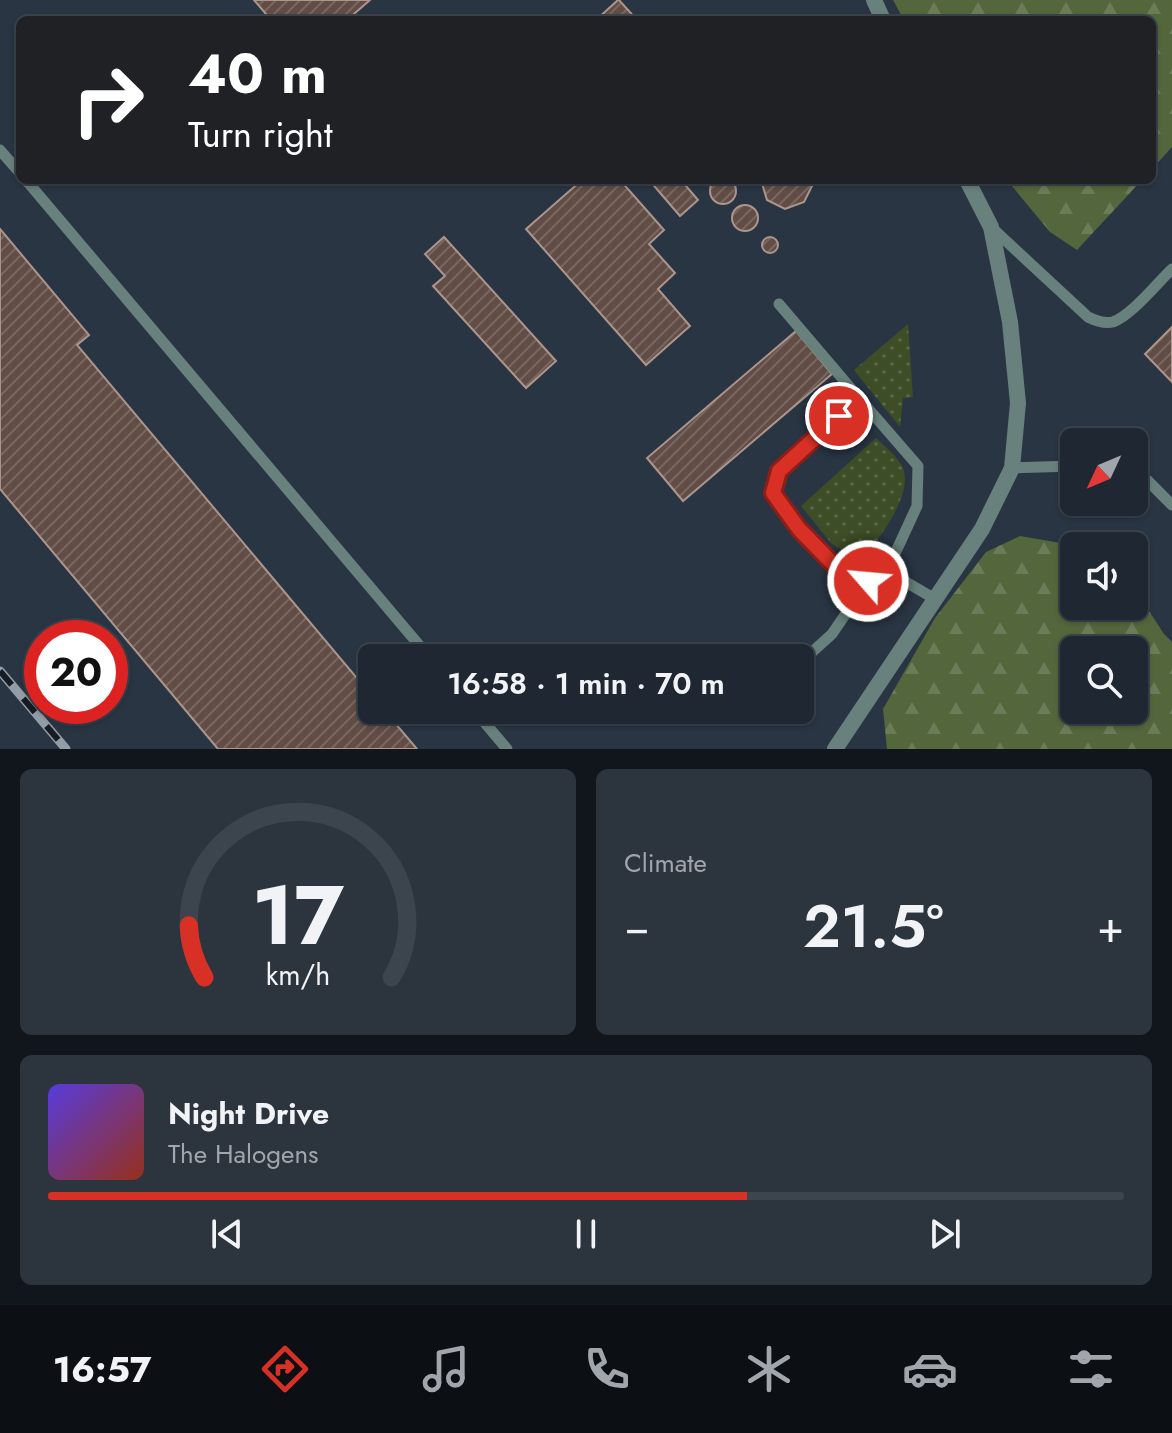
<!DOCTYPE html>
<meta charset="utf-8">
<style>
:root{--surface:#1f2832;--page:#2c343e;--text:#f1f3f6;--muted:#a1a6ac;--line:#3c444d;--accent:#d93025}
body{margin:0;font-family:Jost,sans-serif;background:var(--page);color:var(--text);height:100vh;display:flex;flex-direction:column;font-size:30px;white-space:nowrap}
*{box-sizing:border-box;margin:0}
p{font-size:26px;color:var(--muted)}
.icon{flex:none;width:44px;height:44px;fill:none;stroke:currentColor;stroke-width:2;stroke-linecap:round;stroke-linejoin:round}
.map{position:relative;height:749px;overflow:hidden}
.side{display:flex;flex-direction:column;gap:20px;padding:20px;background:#11161c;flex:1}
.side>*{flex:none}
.top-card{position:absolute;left:16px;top:16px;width:1140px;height:168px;border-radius:12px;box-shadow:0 2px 6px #0004,0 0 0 2px var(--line);background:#202124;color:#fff;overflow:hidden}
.needle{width:52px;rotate:226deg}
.tools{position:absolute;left:1060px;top:428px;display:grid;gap:16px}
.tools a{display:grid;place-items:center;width:88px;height:88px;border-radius:12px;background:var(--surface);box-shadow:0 2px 6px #0004,0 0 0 2px var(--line);font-size:40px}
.speed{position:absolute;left:24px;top:620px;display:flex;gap:16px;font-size:40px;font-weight:700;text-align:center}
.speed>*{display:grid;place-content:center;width:104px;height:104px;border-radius:50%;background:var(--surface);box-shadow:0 2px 6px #0004,0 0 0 2px var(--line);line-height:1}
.speed .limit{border:12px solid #d22;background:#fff;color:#111}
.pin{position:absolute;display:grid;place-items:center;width:68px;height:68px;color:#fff;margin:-34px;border:4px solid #fff;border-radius:50%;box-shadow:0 2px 8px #0007}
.me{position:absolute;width:88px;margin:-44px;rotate:297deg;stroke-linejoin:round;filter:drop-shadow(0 0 6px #0008)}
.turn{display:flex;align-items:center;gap:28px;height:168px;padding:0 40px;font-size:36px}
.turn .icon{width:104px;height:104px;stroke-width:2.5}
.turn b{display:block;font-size:56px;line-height:68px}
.big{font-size:60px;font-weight:600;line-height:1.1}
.side .card{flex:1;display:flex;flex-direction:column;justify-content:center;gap:12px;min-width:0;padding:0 28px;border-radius:12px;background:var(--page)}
.side .dial{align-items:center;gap:0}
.dial svg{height:208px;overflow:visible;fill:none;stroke:var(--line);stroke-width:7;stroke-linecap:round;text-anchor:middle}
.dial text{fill:var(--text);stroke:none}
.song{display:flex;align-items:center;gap:24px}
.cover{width:96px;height:96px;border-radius:12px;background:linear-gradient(135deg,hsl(250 70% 55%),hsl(10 70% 35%))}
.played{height:8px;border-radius:4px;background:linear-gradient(90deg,var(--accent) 65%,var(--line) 65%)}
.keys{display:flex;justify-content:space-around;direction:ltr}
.heat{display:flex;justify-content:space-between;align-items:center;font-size:44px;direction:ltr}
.side .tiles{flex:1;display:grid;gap:20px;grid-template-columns:1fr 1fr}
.card:last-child{grid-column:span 2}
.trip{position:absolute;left:358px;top:644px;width:456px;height:80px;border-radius:12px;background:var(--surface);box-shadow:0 2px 6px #0004,0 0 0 2px var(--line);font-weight:600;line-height:80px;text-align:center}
.tabs{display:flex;height:128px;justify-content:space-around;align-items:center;background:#0c1014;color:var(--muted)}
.tabs .icon{width:56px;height:56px}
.tabs .current{color:var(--accent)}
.tabs b{font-size:36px;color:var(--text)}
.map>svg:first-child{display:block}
</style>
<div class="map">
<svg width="1172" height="749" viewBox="0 0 1172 749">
<defs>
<pattern id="grass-dots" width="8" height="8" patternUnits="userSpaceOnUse" patternTransform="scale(2)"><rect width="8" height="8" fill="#3d4d26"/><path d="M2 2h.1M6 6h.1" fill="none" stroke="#596746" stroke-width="1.8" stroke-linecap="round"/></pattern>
<pattern id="forest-firs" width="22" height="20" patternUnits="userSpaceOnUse" patternTransform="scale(2)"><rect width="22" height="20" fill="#54663c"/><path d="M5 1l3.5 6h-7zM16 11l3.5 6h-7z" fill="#6c7c59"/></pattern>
<pattern id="building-hatch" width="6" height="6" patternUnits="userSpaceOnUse" patternTransform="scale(2)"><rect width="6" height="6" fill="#624d46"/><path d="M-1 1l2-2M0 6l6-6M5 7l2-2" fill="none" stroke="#786761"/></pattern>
</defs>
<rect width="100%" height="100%" fill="#293543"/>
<!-- grass -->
<g fill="url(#grass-dots)">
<polygon points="908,324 913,397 903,398 900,427 854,370"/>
<path d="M876 438C884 446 897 456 902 466 916 493 877 541 861 561L832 544 801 506Z"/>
</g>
<!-- forest -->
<g fill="url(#forest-firs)" fill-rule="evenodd">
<polygon points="893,0 1172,0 1172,147 1152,169 1152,20 904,20"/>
<polygon points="1007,180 1142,180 1077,250 1050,232"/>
<path d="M1020 536 1078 546H1074V606H1134V588L1164 634 1172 642V749H887L883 709 935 618 986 552ZM1074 650H1134V710H1074Z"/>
</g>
<!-- building -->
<g fill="url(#building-hatch)" stroke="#ac958c" stroke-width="2">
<polygon points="254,0 370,0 347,20 271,20"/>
<polygon points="619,0 637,20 596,20 618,0"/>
<circle cx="723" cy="191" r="13"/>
<polygon points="582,180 620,180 664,230 649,244 675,273 658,289 690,326 646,365 526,229"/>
<polygon points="649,180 681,180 698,200 680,216"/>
<polygon points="761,180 811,180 813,184 804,202 785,209 767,200"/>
<circle cx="745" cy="218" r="13"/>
<polygon points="0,229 89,335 77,345 372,696 372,710 384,710 417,749 218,749 0,489"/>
<polygon points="444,237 556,361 526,388 433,286 445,276 425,254"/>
<circle cx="770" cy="245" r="8"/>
<polygon points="1172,327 1172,382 1145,354"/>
<polygon points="796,331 832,374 683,501 647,458"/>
</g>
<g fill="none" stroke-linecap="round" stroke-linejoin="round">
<!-- lane -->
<g stroke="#68817c" stroke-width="11">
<polyline points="0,150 20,173"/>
<polyline points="26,180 430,658"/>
<path d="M991 227 1088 317C1096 321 1104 324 1113 322 1132 315 1157 283 1172 269"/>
<polyline points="779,304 859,398"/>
<polyline points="1012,468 1074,466"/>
<polyline points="1134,474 1147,480 1172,505"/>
<polyline points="887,571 917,506 918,466 859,398 779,471 773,493 799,529 836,567 868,581 887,571 935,599"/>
<polyline points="800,663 832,634 868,581"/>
<polyline points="474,710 507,749"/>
</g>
<!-- street -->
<g stroke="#68817c" stroke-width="16">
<polyline points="874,0 883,20"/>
<polyline points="835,749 982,529 1012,468 1018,403 1010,322 991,227 967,180"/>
</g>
<defs>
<polyline id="rail" points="0,671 66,749"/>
</defs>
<!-- rail casing -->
<use href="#rail" stroke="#939da8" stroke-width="9"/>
<!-- rail -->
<use href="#rail" stroke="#171c23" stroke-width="6" stroke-dasharray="18" stroke-linecap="butt"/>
</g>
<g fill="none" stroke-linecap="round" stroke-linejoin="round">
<defs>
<polyline id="route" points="839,416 779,471 773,493 799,529 836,567 868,581"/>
</defs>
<!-- route casing -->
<use href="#route" stroke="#8d1f18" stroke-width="20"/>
<!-- route -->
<use href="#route" stroke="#d93025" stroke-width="14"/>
</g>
</svg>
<div class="tools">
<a><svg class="needle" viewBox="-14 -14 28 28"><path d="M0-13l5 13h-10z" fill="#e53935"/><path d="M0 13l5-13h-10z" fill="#a1a6ac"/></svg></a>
<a><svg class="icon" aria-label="sound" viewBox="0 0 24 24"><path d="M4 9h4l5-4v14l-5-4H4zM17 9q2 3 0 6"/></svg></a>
<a><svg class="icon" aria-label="search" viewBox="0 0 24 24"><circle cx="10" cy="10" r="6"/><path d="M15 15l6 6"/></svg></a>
</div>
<div class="speed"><div class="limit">20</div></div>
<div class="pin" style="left:839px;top:416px;background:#d93025"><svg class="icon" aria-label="arrive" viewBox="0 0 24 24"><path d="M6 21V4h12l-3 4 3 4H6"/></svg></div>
<svg class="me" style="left:868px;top:581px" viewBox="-20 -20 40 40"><circle r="17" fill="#d93025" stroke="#fff" stroke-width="3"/><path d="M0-11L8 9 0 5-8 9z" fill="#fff"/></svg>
<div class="trip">16:58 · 1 min · 70 m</div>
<div class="top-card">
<div class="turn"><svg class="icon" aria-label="right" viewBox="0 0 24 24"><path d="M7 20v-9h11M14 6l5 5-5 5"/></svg><div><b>40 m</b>Turn right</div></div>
</div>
</div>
<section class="side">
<div class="tiles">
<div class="card dial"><svg viewBox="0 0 100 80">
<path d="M14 69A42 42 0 1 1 86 69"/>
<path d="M14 69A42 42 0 0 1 8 49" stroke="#d93025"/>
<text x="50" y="56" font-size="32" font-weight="700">17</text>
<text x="50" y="72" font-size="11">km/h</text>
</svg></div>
<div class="card"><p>Climate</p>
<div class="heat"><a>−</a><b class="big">21.5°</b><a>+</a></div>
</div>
<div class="card">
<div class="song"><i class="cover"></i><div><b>Night Drive</b><p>The Halogens</p></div></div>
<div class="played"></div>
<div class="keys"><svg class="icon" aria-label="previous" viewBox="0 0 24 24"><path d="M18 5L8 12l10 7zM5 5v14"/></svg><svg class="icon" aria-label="pause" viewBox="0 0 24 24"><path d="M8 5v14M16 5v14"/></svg><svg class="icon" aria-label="next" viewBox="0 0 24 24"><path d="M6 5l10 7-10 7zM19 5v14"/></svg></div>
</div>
</div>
</section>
<nav class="tabs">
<b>16:57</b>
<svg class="icon current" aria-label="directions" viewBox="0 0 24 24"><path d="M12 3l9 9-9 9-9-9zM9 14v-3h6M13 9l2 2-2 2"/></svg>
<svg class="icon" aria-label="music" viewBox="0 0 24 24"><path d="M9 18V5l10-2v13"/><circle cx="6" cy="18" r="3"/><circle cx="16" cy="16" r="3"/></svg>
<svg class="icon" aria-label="phone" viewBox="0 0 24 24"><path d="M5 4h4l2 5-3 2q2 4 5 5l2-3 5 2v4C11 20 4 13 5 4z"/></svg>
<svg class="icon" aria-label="climate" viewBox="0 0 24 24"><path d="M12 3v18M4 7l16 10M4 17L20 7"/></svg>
<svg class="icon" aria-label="car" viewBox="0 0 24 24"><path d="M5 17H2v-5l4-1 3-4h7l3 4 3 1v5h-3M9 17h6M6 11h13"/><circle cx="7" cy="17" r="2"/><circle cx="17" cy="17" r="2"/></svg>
<svg class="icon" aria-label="filters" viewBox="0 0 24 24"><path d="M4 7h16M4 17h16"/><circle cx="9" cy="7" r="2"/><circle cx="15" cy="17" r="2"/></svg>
</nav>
